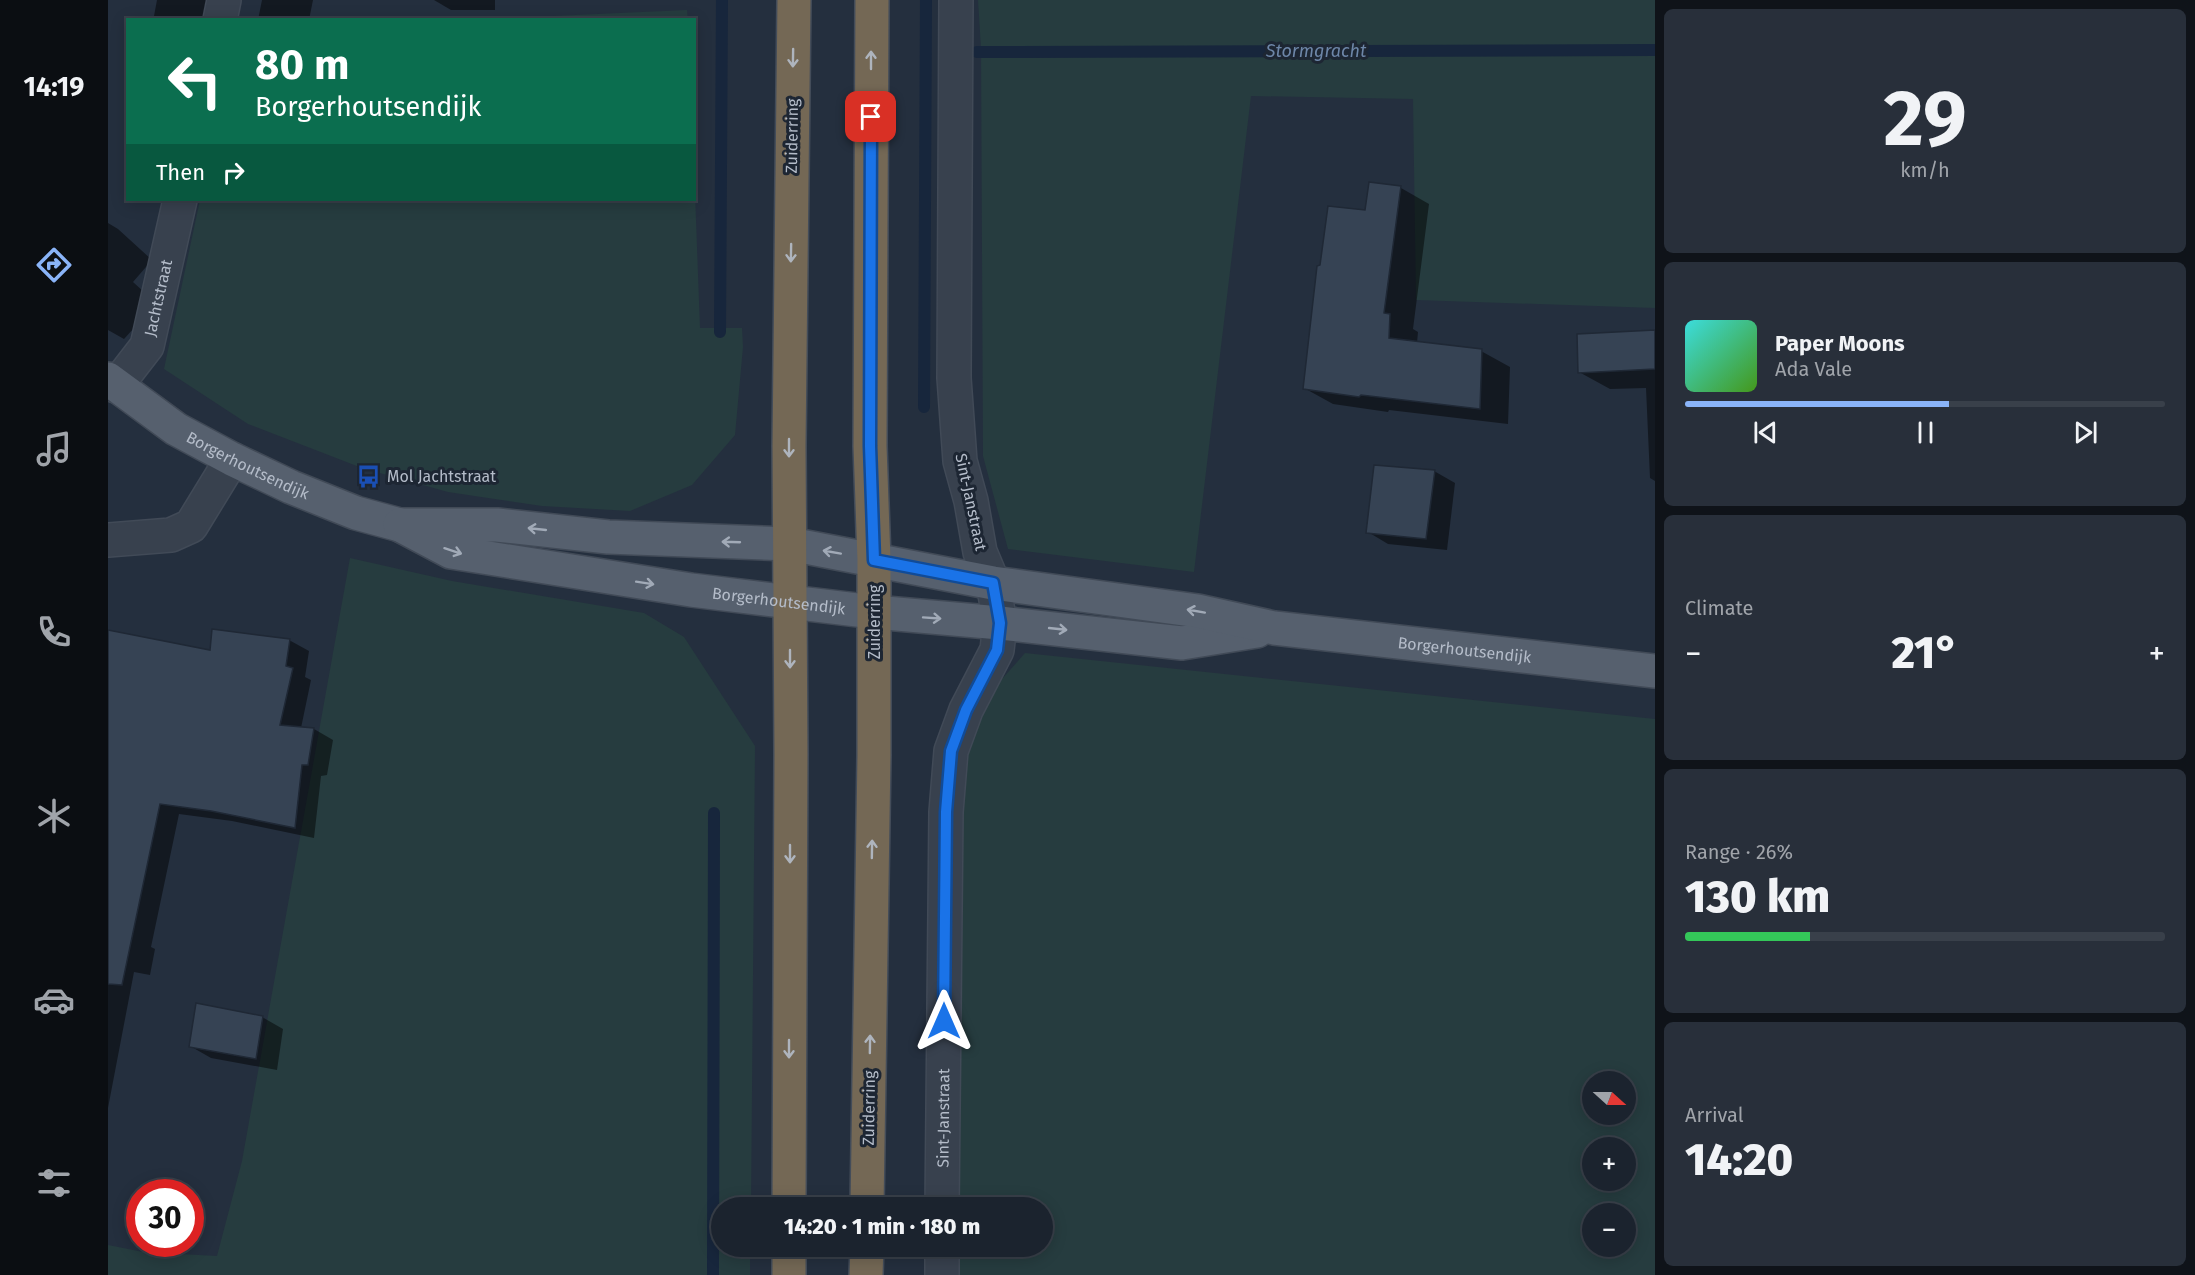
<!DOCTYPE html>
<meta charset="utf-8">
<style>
:root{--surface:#1b232e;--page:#282f3a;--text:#f1f3f6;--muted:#a0a4aa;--line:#39404a;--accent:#8ab4f8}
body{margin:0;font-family:"Fira Sans",sans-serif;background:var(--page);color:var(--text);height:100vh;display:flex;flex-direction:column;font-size:22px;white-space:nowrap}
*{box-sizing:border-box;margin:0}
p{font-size:20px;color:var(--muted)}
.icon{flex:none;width:33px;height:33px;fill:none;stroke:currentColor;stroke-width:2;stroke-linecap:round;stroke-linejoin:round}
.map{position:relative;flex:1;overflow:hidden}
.details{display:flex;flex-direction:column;gap:9px;padding:9px;background:#0f1319;width:540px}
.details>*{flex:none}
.guide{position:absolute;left:18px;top:18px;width:570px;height:183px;border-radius:0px;box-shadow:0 3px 15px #0003,0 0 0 2px var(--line);background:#0b6e4f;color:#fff;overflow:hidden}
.needle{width:39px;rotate:111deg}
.fabs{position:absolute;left:1474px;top:1071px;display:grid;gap:12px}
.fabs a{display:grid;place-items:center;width:54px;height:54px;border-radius:50%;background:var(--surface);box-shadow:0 3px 15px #0003,0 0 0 2px var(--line);font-size:30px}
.speed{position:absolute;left:18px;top:1179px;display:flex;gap:12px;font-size:30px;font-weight:700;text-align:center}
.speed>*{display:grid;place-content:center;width:78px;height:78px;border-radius:50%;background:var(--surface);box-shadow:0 3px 15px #0003,0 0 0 2px var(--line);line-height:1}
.speed .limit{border:9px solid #d22;background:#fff;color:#111}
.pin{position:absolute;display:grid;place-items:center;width:51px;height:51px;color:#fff;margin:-26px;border-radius:12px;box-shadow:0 3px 9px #0006}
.me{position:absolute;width:66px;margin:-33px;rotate:0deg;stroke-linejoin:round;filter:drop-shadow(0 0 4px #0008)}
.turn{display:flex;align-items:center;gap:21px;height:126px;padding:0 30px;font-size:27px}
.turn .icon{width:78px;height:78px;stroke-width:2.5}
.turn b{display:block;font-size:42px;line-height:51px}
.then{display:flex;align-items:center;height:57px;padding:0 30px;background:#0003;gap:12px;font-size:22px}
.big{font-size:45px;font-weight:800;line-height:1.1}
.details .card{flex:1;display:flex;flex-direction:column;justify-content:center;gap:9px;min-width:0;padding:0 21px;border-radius:9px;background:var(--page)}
.details .dial{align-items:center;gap:0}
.dial b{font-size:78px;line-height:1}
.song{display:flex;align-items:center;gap:18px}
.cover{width:72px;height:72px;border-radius:9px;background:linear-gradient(135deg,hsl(180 70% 55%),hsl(100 70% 35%))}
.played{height:6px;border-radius:3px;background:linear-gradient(90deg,var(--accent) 55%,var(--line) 55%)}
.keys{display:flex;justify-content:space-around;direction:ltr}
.heat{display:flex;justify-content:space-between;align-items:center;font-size:33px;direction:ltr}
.charge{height:9px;border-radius:4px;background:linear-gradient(90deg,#34c759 26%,var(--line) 0)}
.trip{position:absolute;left:603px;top:1197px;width:342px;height:60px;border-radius:30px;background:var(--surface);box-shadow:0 3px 15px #0003,0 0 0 2px var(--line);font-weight:800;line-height:60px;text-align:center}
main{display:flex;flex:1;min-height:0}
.menu{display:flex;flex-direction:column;width:108px;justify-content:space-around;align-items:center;background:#0b0e12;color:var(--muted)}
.menu .icon{width:42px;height:42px}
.menu .on{color:var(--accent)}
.menu b{font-size:27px;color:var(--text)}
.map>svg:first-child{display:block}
</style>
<main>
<nav class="menu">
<b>14:19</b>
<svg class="icon on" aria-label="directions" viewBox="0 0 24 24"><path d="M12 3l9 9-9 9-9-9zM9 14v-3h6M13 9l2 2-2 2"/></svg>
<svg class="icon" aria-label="music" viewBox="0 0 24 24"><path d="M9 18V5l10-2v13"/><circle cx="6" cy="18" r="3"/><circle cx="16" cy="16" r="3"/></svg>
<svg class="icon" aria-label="phone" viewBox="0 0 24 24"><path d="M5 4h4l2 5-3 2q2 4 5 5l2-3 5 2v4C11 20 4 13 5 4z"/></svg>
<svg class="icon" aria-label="climate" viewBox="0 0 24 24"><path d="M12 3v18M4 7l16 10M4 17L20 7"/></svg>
<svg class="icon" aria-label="car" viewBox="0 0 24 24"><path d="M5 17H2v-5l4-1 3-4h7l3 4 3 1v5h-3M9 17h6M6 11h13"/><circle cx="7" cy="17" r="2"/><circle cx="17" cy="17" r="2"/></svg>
<svg class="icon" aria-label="filters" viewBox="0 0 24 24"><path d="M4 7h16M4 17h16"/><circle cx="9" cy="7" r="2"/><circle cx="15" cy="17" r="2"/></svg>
</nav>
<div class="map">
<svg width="1547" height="1275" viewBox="0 0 1547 1275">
<rect width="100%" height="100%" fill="#242f3e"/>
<!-- green -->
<g fill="#263c3f" fill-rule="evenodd">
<polygon points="870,0 1547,0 1547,308 1308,300 1305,99 1143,96 1086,572 900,549 875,456 873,48"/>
<polygon points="579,10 580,20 379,19"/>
<polygon points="587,193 592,328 634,328 635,347 627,435 584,485 522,511 434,506 340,492 254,468 140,424 56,369 92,200 586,200"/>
<polygon points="242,558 344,581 536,613 576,637 647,746 643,1207 614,1208 614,1246 642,1247 642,1275 0,1275 0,1245 35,1252 109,1256 134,1161"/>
<path d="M917 653 1547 719V1275H846L847 1247 934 1246V1208L847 1207 852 857 859 758 879 696ZM1485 1082H1518V1114H1485ZM1485 1148H1518V1180H1485ZM1485 1214H1518V1246H1485Z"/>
</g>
<!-- shadow -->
<g fill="#0007">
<polygon points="49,0 108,0 104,20 52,20 46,16"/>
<polygon points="154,0 205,0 201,20 150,20"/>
<polygon points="326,0 387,0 387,10 343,10"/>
<polygon points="1262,184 1293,188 1321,204 1305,329 1310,332 1309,343 1373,351 1402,367 1400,424 1281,410 1280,412 1225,404 1196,388 1258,212"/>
<polygon points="0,223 10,229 44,260 25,282 36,292 32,296 45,307 16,339 0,330"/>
<polygon points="1547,332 1547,481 1542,478 1538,388 1502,389 1471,372"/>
<polygon points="1326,471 1347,483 1339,550 1280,544 1260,532"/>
<polygon points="181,640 201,651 197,677 203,680 193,728 206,729 225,740 219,775 213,776 206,838 124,821 71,814 43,947 47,949 42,975 26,972 0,1108 0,649 103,652"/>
<polygon points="154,1017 175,1029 169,1070 103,1058 82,1046"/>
</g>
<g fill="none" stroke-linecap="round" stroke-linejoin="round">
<!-- stream -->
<g stroke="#17263c" stroke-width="12">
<polyline points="869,52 1547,50"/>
<polyline points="612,332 614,0"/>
<polyline points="816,407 818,0"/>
<polyline points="605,1275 606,813"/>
</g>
</g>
<!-- building -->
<g fill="#364354" stroke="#1f2835" stroke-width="1.5">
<polygon points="1261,182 1293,186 1276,313 1282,314 1281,338 1374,349 1372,409 1253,395 1251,397 1195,389 1209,266 1212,265 1220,206 1257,210"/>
<polygon points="1547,330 1547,369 1470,373 1469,334"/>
<polygon points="1266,465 1327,470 1318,539 1258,533"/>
<polygon points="104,629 182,639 178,666 185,668 172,725 206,728 200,765 194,765 187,828 103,811 52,804 14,985 0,984 0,630 102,650"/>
<polygon points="88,1003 155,1016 148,1059 81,1047"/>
</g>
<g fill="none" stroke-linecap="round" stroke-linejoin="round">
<defs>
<g id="minor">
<polyline points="112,20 116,0"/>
<path id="s1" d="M8 386 39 346 72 200"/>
<polyline points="0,540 63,535 83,526 124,459"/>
<path id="s2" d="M834 1208 838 812 843 751 858 710 889 650 892 623 885 583 872 552 863 501 852 461 846 378 848 0"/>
<polyline points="834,1275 834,1246"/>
</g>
<g id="major">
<path id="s3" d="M0 379 68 429 124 459 183 487 248 513 292 525 343 552 583 590 766 612 892 623 1074 643 1149 631"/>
<path id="s4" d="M292 525H389L500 537 682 544 885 583 1090 611 1166 628 1547 671"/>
</g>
<g id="highway">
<polyline points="681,1208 683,754 681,446 686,0"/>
<polyline points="759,1208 766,755 766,560 762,446 764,0"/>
<polyline points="681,1275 681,1246"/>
<polyline points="758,1275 759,1246"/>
</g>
</defs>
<!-- minor casing -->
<use href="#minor" stroke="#414a57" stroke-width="36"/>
<!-- major casing -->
<use href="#major" stroke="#414a57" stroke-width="36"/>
<!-- highway casing -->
<use href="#highway" stroke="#434c59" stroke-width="36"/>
<!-- minor -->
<use href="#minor" stroke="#38414e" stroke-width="33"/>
<!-- major -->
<use href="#major" stroke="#56606e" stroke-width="33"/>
<!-- highway -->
<use href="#highway" stroke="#746855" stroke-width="33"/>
</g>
<!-- one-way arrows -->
<defs><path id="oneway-shaft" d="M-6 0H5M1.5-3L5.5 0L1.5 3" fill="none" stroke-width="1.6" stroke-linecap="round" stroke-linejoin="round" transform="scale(1.5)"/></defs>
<g stroke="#aeb4bd">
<use href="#oneway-shaft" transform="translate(685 58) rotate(91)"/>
<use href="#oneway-shaft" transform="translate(763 60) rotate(-90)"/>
<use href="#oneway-shaft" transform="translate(683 253) rotate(91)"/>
<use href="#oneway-shaft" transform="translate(681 448) rotate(90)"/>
<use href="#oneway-shaft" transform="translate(682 659) rotate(90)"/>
<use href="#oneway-shaft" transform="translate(764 849) rotate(-89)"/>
<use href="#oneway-shaft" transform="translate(682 854) rotate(90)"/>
<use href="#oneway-shaft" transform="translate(762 1044) rotate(-89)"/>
<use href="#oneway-shaft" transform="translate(681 1049) rotate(90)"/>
</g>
<g stroke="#a1aab7">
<use href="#oneway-shaft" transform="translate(429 529) rotate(-174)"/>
<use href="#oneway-shaft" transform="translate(623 542) rotate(-178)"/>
<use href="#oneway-shaft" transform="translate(345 551) rotate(18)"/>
<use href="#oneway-shaft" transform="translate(724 552) rotate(-170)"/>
<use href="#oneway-shaft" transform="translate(537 583) rotate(9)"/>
<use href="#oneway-shaft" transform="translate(1088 611) rotate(-170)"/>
<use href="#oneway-shaft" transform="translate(824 618) rotate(4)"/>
<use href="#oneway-shaft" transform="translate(950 629) rotate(6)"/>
</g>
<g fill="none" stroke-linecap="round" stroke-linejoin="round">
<defs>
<polyline id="route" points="763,117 762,446 766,560 885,583 892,623 889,650 858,710 843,751 838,812 836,1021"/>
</defs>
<!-- route casing -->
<use href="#route" stroke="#114b97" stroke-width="15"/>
<!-- route -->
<use href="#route" stroke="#1a73e8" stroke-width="10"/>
</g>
<!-- icons -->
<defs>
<symbol id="bus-bare" viewBox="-9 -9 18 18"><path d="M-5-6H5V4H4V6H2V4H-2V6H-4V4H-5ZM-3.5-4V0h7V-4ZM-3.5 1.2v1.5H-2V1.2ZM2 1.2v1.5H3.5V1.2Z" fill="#1a4fb4" stroke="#1d2633" stroke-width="2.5" paint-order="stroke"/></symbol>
</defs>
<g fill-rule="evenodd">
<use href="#bus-bare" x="244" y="460" width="33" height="33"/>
</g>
<g text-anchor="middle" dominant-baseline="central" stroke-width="6" stroke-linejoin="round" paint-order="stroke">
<!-- street labels -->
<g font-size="16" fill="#b4bcc9" stroke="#1d2633">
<text transform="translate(684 136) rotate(-89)">Zuiderring</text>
<text stroke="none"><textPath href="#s1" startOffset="100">Jachtstraat</textPath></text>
<text stroke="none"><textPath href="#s3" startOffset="165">Borgerhoutsendijk</textPath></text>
<text transform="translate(863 502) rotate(78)">Sint-Janstraat</text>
<text stroke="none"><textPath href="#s3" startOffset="718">Borgerhoutsendijk</textPath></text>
<text transform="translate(766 622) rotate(-90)">Zuiderring</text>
<text stroke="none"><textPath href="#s4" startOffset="1074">Borgerhoutsendijk</textPath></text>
<text transform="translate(761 1108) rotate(-89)">Zuiderring</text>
<text stroke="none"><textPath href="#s2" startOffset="90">Sint-Janstraat</textPath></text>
</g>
<!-- poi labels -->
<g font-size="16" fill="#b4bcc9" stroke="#1d2633" text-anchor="start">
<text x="279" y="476">Mol Jachtstraat</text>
</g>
<!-- water labels -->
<g font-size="18" font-style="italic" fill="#6d86a8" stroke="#1d2633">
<text x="1208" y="51">Stormgracht</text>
</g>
</g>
</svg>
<div class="fabs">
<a><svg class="needle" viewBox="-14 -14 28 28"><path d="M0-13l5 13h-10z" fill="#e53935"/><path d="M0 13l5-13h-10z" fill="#a0a4aa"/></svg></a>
<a>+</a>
<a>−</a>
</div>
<div class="speed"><div class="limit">30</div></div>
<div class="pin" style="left:763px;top:117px;background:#d93025"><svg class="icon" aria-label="arrive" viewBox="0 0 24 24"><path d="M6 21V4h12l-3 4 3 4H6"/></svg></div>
<svg class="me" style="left:836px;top:1021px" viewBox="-20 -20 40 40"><path d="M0-17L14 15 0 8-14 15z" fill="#1a73e8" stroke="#fff" stroke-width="4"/></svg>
<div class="trip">14:20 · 1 min · 180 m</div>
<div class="guide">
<div class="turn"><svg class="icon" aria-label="left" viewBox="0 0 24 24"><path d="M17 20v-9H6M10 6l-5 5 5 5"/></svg><div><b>80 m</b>Borgerhoutsendijk</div></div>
<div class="then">Then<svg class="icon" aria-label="right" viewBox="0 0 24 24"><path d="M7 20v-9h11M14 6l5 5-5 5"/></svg></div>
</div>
</div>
<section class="details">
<div class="card dial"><b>29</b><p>km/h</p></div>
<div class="card">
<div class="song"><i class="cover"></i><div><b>Paper Moons</b><p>Ada Vale</p></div></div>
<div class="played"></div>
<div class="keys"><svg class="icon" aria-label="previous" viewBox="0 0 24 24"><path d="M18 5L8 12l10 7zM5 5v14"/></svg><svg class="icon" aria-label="pause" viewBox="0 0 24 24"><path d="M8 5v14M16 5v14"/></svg><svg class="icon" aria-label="next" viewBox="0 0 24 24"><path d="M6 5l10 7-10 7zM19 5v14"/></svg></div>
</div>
<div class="card"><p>Climate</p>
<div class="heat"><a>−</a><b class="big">21°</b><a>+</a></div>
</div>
<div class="card"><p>Range · 26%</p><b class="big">130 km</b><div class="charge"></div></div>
<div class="card"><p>Arrival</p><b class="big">14:20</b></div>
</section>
</main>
